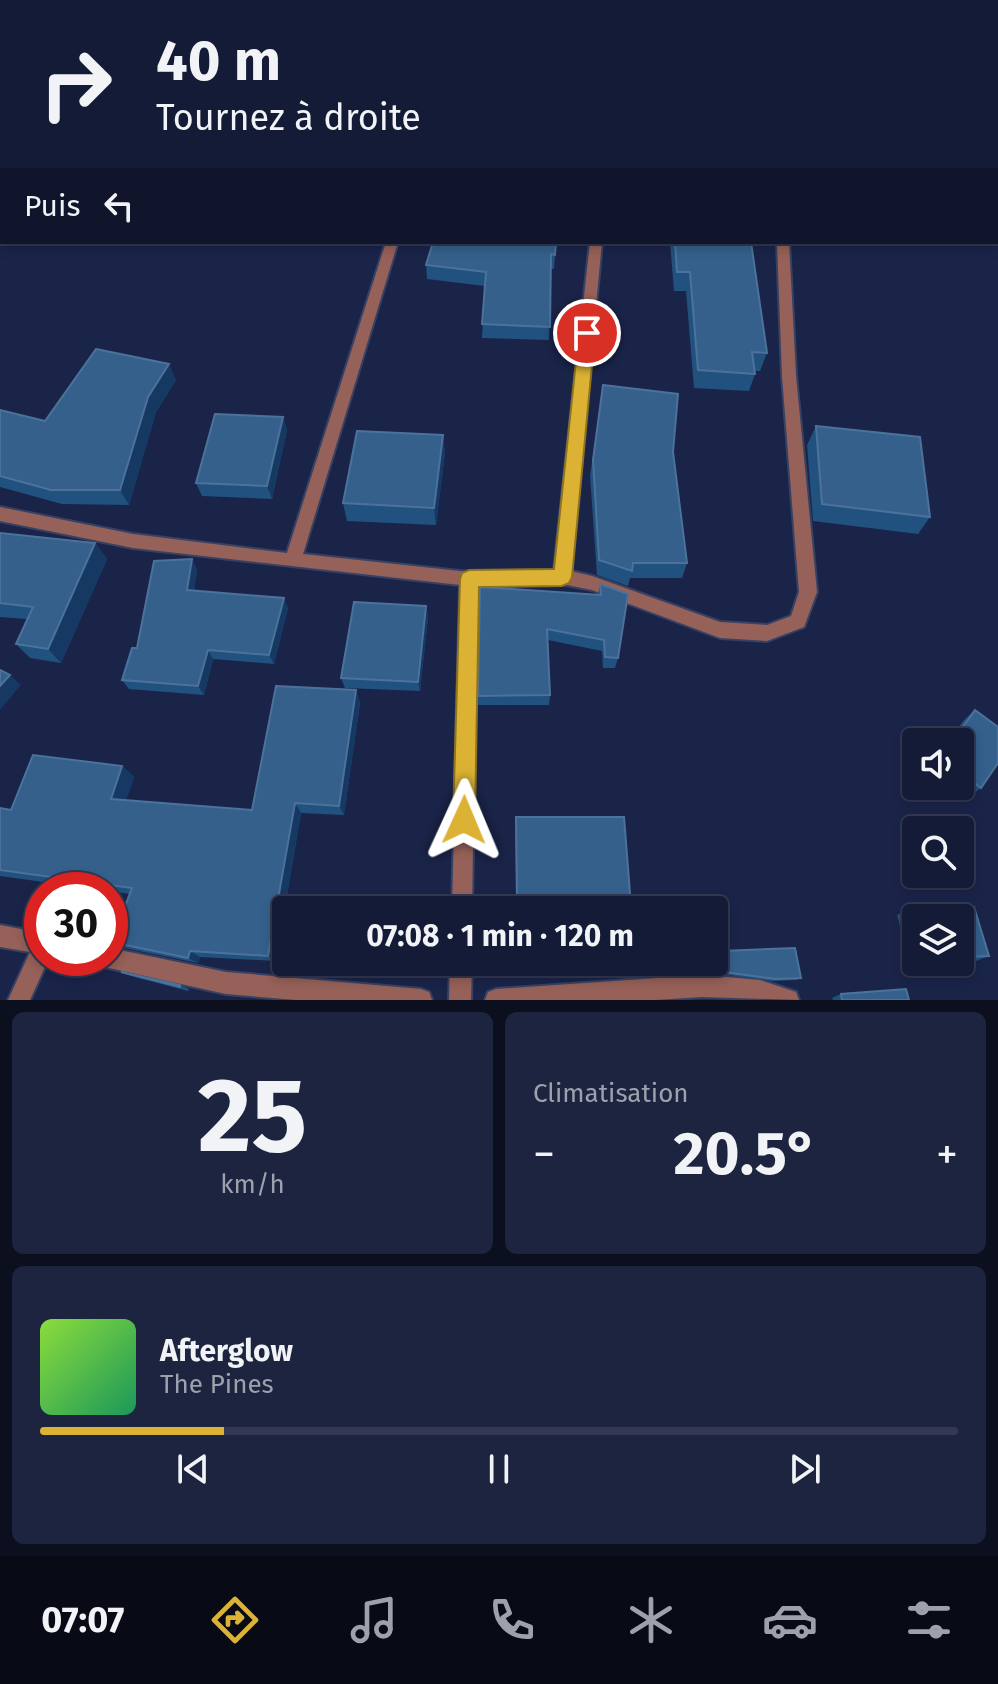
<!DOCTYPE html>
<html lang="fr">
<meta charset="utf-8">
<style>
:root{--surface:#141b37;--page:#1d243f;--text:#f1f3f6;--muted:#9da1ad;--line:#333952;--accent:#dbb233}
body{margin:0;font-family:"Fira Sans",sans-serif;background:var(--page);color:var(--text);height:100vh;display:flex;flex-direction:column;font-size:30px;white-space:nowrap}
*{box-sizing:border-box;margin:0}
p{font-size:26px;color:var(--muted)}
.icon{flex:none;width:44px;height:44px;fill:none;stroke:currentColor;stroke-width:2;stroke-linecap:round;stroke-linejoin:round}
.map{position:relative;height:1000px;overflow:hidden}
.sheet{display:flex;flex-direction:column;gap:12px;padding:12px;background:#0b0f1e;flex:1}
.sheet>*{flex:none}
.guide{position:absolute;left:0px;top:0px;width:998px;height:244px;box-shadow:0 4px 12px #0003,0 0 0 2px var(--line);background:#141b37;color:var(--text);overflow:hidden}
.tools{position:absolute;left:902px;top:728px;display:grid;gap:16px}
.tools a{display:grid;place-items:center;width:72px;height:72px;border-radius:8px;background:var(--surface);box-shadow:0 4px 12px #0003,0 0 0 2px var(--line);font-size:40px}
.speed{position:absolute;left:24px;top:872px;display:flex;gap:16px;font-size:40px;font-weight:700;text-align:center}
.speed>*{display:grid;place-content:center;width:104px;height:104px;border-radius:50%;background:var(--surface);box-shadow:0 4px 12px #0003,0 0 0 2px var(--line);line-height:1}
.speed .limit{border:12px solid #d22;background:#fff;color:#111}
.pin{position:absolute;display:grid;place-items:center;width:68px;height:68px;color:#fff;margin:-34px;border:4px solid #fff;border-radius:50%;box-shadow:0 2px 8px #0007}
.me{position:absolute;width:88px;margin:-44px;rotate:1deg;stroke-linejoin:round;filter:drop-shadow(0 0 6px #0008)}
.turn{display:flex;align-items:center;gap:28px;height:168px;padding:0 24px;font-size:36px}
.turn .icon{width:104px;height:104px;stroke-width:2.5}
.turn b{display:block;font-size:56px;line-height:68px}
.then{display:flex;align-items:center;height:76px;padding:0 24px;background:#0003;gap:16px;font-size:30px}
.big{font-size:60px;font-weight:700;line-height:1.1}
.sheet .tile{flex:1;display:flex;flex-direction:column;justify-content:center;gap:12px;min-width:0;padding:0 28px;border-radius:12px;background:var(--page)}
.sheet .dial{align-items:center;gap:0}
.dial b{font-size:104px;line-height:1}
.song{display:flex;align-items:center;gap:24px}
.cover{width:96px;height:96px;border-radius:12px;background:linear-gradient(135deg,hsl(90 70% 55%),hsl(150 70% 35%))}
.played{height:8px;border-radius:4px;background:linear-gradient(90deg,var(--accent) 20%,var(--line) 20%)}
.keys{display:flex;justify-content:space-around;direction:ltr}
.heat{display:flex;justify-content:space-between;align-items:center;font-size:44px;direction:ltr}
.sheet .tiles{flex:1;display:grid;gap:12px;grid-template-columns:1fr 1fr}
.tile:last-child{grid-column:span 2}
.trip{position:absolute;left:272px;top:896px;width:456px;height:80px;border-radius:8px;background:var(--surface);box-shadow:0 4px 12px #0003,0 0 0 2px var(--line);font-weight:700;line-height:80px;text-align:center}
.dock{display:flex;height:128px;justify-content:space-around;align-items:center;background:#080b16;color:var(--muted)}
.dock .icon{width:56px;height:56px}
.dock .active{color:var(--accent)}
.dock b{font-size:36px;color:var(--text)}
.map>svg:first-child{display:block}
</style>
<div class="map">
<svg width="998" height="1000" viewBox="0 0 998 1000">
<rect width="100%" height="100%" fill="#1a2449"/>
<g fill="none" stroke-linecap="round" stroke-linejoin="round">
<defs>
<g id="street">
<polygon points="102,0 113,0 101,2"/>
<polygon points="2,136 2,146 0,147 0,137"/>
<polygon points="386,242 398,242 303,554 469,572 554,570 590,242 602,242 571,571 592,576 720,622 767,625 791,616 799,592 782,376 777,242 789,242 796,376 817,592 804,627 767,641 720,638 592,590 562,584 477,586 472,910 452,910 460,585 133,548 0,521 0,507 133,534 287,553"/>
<polygon points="0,925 42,933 42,958 49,958 30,1000 8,1000 30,952 0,947"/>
<polygon points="110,948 226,972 421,989 429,992 432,1000 296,1000 226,994 100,966 97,958 110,958"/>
<polygon points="450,962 472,962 471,1000 449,1000"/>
<polygon points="702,975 760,980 796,992 799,1000 702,997 656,1000 485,1000 488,992 496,989"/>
</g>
</defs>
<!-- street casing -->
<use href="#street" stroke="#374164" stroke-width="4"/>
<!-- street -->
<use href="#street" fill="#966158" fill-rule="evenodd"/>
</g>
<!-- wall -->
<g fill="#21517f">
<polygon points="296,0 366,0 363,2 297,2"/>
<polygon points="556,242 554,269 551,269 549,340 482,338 485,286 427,279 426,265"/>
<polygon points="670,242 751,242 767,353 760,371 754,371 755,374 749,391 694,388 686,291 674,291"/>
<polygon points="176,380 156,412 129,505 62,504 0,487 0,410 45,421"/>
<polygon points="603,385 673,452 687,563 682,578 630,578 628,586 597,575 590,476"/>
<polygon points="283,417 287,430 272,499 202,496 196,483"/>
<polygon points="816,426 930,517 918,534 813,521 807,445"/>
<polygon points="443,435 445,453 436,525 347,521 343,503"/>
<polygon points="0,533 95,543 107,559 61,663 30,658 16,644 27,619 0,617"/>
<polygon points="197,569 194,591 288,608 274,664 213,659 204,695 129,689 122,680 137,648"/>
<polygon points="600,584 618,658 615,668 603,668 602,651 548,640 550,695 549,705 478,705 480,587 598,595"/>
<polygon points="426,606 428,617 420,691 345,688 341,678"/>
<polygon points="356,690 360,703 344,815 301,813 276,961 200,957 198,963 124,948 111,942 130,894 110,891 110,890 101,890 0,876 0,808 11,810 122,766 134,777 126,800 252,810"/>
<polygon points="975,710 981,788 970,796 956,786 960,786 960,742 948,742 964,720"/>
<polygon points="515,825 631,906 629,910 558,910 558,902 516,902"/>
<polygon points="974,907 989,956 976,961 960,961 960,918 916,918 916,962 938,962 910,963 897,915 908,910"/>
<polygon points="722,951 801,978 797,980 772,981 722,974 719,953"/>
<polygon points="121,972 180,985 189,989 188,991 131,976"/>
<polygon points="841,994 909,1000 833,1000 832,998"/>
</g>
<!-- shaded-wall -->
<g fill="#163964">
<polygon points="0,0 5,0 4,2 2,2 1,16 0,13"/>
<polygon points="345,0 366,0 363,2 343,2"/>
<polygon points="2,79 2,99 0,101 0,81"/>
<polygon points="169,364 176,380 156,412 129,505 120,490 148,397"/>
<polygon points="283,417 287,430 272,499 267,486"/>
<polygon points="443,435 445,453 436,525 434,508"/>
<polygon points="95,543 107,559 61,663 48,649"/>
<polygon points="192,559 197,569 193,600 187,590"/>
<polygon points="284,598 288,608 274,664 269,655"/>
<polygon points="426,606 428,617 420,691 418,682"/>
<polygon points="208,650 213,659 204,695 198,686"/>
<polygon points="10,675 21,685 0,710 0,686"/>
<polygon points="356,690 360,703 344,815 339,806"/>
<polygon points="122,766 134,777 123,809 111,799"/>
<polygon points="295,803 301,813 276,961 268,956"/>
<polygon points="190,951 200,957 198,963 188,958"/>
</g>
<!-- building -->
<g fill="#34608b" stroke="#4c729b" stroke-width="2">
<polygon points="314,0 345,0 343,2 320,2"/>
<polygon points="566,0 666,0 665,2 565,2"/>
<polygon points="0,70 2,70 2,79 0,81"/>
<polygon points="433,242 556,242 555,255 551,254 550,327 482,324 486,272 426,265"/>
<polygon points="675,242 751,242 767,353 752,352 755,374 698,370 690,272 677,272"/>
<polygon points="96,349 169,364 148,397 120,490 51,490 0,476 0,410 45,421"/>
<polygon points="603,385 678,394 673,452 687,563 633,563 632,571 599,560 593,460"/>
<polygon points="215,414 283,417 267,486 196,483"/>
<polygon points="816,426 920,437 930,517 822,504"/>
<polygon points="357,431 443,435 434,508 343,503"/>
<polygon points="0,533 95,543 48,649 16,644 33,607 0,603"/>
<polygon points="192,559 187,590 284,598 269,655 208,650 198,686 122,680 132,648 137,648 154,561"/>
<polygon points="600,584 628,594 618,658 605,657 604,640 547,629 550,695 478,696 480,587 601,595"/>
<polygon points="354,602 426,606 418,682 341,678"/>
<polygon points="0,670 10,675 0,686"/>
<polygon points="276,686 356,690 339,806 295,803 268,956 190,951 188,958 111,942 132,888 0,870 0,808 11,810 33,755 122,766 111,799 252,810"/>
<polygon points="975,710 998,727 998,763 981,788 960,772 960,742 952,742"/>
<polygon points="516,817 624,817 631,906 560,907 559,896 517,896"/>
<polygon points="974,907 989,956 960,957 960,918 916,918 916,940 908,910"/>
<polygon points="795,948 801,978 775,979 725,972 722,951"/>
<polygon points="121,972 180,985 180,987"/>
<polygon points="906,989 909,1000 842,1000 841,994"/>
</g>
<!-- route -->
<polygon fill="#dbb233" stroke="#8e7421" stroke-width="2" points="587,328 595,333 572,577 569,583 562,586 479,587 475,820 472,828 464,831 456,828 453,820 460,579 462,573 469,570 554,569 579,333"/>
</svg>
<div class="tools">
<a><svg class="icon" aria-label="sound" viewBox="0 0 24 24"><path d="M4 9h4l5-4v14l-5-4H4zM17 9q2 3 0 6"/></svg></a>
<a><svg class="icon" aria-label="search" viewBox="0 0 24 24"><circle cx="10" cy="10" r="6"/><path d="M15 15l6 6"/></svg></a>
<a><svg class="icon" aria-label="layers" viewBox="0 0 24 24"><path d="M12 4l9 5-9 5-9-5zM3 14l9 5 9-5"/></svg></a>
</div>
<div class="speed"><div class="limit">30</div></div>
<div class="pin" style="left:587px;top:333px;background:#d93025"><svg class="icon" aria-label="arrive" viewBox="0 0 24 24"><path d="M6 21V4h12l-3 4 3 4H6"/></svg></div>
<svg class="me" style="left:464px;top:820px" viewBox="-20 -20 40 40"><path d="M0-17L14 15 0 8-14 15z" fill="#dbb233" stroke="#fff" stroke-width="4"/></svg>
<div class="trip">07:08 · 1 min · 120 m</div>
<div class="guide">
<div class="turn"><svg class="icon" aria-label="right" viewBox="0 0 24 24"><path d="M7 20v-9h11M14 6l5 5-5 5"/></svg><div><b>40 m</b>Tournez à droite</div></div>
<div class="then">Puis<svg class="icon" aria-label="left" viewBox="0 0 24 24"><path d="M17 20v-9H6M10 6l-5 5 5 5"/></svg></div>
</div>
</div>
<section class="sheet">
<div class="tiles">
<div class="tile dial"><b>25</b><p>km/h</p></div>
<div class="tile"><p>Climatisation</p>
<div class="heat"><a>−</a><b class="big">20.5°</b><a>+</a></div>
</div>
<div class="tile">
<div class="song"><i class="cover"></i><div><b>Afterglow</b><p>The Pines</p></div></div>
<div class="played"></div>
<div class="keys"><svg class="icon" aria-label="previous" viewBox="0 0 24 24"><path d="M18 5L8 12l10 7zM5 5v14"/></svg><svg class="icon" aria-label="pause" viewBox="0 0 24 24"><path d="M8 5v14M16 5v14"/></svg><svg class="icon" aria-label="next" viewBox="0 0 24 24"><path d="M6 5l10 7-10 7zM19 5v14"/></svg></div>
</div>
</div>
</section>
<nav class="dock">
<b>07:07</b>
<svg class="icon active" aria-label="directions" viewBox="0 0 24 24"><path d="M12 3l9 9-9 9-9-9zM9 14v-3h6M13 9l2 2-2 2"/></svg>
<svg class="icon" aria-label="music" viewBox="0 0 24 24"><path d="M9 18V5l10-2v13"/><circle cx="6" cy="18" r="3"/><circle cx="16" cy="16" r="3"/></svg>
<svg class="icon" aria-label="phone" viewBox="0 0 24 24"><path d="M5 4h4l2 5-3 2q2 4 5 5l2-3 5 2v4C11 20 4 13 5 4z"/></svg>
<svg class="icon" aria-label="climate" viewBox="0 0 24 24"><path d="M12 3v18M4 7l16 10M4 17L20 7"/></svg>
<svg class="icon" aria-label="car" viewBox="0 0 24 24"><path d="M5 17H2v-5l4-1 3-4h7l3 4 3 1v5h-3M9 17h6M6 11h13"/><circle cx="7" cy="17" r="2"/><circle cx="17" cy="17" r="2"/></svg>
<svg class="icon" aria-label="filters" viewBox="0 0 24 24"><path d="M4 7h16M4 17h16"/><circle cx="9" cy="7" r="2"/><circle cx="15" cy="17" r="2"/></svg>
</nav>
